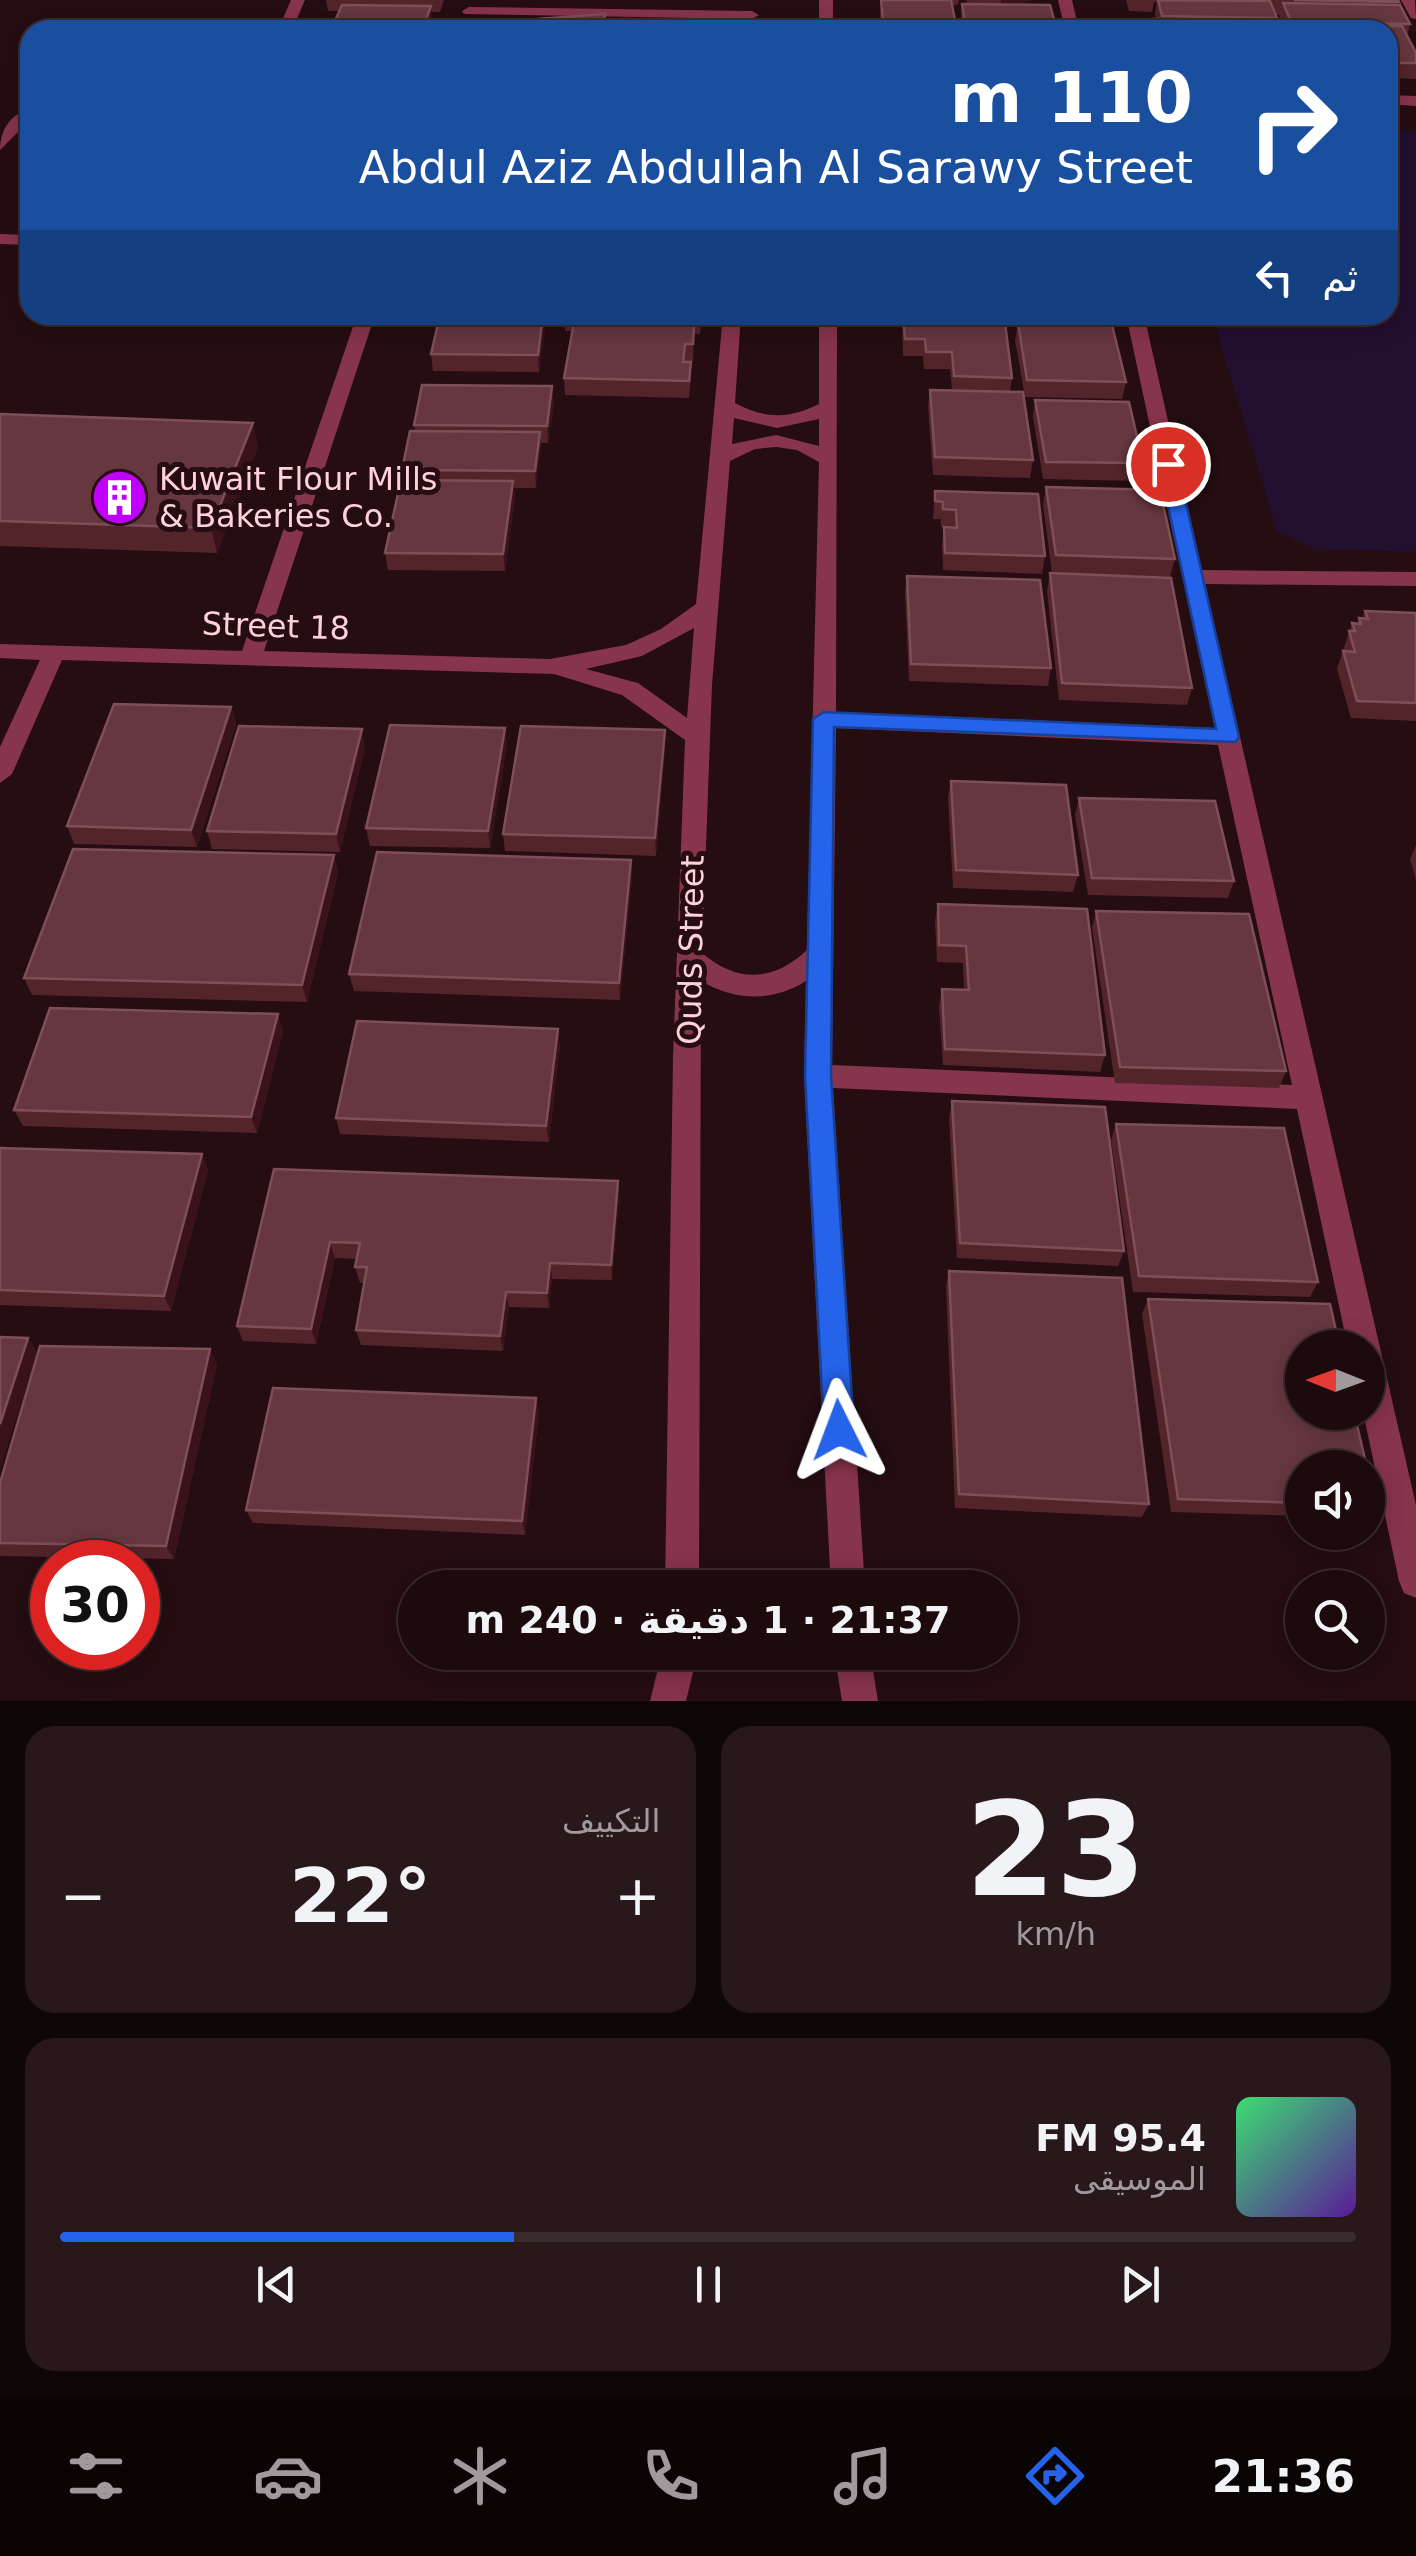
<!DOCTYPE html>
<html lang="ar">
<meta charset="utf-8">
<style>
:root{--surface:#1c0a0d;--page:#29181b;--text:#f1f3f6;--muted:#a09a9d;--line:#3a2b2e;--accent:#2563eb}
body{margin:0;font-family:"DejaVu Sans","Noto Naskh Arabic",sans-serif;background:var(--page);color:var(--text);direction:rtl;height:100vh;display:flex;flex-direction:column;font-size:38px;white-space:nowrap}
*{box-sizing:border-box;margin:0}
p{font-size:32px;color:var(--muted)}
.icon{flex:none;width:55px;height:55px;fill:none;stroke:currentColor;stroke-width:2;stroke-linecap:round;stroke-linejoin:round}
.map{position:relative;height:1701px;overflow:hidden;direction:ltr}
.sheet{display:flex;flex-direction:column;gap:25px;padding:25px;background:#0f0607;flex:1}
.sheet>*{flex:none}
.banner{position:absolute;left:20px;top:20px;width:1378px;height:305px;border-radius:30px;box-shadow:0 5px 25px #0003,0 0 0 2px var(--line);direction:rtl;background:#1a4fa0;color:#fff;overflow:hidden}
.needle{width:65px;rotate:271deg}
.controls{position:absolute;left:1285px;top:1330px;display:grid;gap:20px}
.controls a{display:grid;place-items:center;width:100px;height:100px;border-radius:50%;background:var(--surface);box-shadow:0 5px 25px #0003,0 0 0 2px var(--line);font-size:50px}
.speed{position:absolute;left:30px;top:1540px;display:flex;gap:20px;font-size:50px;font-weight:700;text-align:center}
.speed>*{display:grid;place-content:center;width:130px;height:130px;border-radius:50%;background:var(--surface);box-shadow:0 5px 25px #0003,0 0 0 2px var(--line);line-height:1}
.speed .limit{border:15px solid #d22;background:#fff;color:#111}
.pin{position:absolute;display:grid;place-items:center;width:85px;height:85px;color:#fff;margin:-42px;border:5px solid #fff;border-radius:50%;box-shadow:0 2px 10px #0007}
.me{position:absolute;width:110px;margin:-55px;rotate:357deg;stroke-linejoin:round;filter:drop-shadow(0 0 8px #0008)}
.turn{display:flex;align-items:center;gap:35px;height:210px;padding:0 40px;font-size:45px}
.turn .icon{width:130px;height:130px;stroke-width:2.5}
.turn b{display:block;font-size:70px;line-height:85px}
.then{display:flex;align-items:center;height:95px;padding:0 40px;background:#0003;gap:20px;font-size:38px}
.big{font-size:75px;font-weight:600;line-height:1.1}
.sheet .widget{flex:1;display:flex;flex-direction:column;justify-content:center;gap:15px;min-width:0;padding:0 35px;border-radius:30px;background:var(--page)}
.sheet .dial{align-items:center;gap:0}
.dial b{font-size:130px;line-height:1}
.song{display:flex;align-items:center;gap:30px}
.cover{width:120px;height:120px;border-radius:15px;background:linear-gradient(135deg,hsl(140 70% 55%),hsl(270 70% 35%))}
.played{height:10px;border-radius:5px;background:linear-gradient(90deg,var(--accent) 35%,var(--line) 35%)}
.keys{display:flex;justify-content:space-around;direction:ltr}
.heat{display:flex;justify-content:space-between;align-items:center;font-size:55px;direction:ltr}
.sheet .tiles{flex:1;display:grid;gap:25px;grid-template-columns:1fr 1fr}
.widget:last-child{grid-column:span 2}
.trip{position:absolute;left:398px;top:1570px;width:620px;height:100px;border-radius:50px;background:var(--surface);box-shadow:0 5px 25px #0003,0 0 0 2px var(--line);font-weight:600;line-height:100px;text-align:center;direction:rtl}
.dock{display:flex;height:160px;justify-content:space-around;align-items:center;background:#0b0405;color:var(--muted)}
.dock .icon{width:70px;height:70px}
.dock .on{color:var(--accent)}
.dock b{font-size:45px;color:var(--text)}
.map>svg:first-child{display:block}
</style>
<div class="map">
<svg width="1416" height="1701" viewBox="0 0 1416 1701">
<rect width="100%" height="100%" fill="#250d11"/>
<!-- green -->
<polygon fill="#230f2f" points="1388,129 1416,132 1416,552 1315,549 1277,531 1212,315 1388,315"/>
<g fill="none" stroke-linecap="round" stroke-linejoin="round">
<!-- minor -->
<g fill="#87344d" fill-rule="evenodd">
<polygon points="291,0 305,0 292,30 278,30"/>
<rect x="819" y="0" width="14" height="30"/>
<polygon points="1058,0 1072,0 1079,30 1065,30"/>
<polygon points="1401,0 1415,0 1416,19 1411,18"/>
<polygon points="469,7 752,11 759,15 752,19 464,14 462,11"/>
<polygon points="1388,95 1416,96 1416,106 1388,104"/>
<path d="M30 108V120L0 150C0 130 10 115 30 108Z"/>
<polygon points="0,234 30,235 30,245 0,244"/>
<path d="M357 315H375L264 651 550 659 626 645 661 629 696 604 723 315H741L735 403C764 419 790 419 819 404V315H837L836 712 1215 728 1126 315H1144L1202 570 1416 572V586L1205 584 1416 1505V1598L1404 1593 1399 1581 1363 1412H1368V1348H1348L1297 1109 833 1088 865 1588H831L804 1076 806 981C773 1002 735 1001 701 981L699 1588H665L673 1057 685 740 622 695 554 674 62 660 12 774 0 783V747L40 660 0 658V644L242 651ZM734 418 777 428 819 419V446L776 435 732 444ZM776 447 797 450 819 462 807 950C773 982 737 983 702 953L712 685 730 461 755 449ZM694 628 687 718 638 683 586 669 642 656ZM836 728 1218 745 1292 1085 832 1065Z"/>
<polygon points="662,1652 698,1652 686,1701 650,1701"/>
<polygon points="834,1652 870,1652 878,1701 842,1701"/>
</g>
</g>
<!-- wall -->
<g fill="#54242b">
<polygon points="326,0 444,0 440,12 431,12 433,21 430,30 331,30 339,11 328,11"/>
<polygon points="881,0 959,0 958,5 952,5 957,30 881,30 880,14"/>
<polygon points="966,0 1034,0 1009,5 1057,30 962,30 961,19 962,4 967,4"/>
<polygon points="1126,0 1268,0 1277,18 1274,30 1150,30 1153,19 1156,19 1155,14 1157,2 1154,2 1152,12 1129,11"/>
<polygon points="1271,0 1398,0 1398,5 1410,24 1407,36 1416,53 1416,79 1388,78 1388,30 1278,30 1279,24 1282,24 1279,18 1280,15 1277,15"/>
<polygon points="547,315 539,372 433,371 431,354"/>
<polygon points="564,315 702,315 700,334 694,334 693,361 685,361 691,379 689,398 565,395 564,378 572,331 565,331"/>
<polygon points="889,315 1004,315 1012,378 1010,392 1033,460 1030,478 933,475 928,407 930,390 952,390 950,369 924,369 923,356 903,356 902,316"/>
<polygon points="1018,323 1126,382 1122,399 1025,397 1015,340"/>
<polygon points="1035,400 1143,463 1139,481 1043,479 1033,417"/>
<polygon points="554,403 548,443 541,443 536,488 514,488 515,498 505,571 388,570 385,553 403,480 402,470 415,431 414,425"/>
<polygon points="0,414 258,448 217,553 0,546"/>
<polygon points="1046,487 1175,559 1170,577 1052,573 1043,505"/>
<polygon points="935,491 1045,556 1042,574 943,570 942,545 944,527 953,527 941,527 941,519 933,519"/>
<polygon points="1050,573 1192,688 1187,705 1059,700 1047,591"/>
<polygon points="907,576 1051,668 1048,686 909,681 905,593"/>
<polygon points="1365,611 1416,613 1416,721 1351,718 1337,669 1352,623 1357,624 1359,618 1362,619"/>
<polygon points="231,707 236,724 197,847 74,844 67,826"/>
<polygon points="505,728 507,745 490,848 370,846 366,828"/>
<polygon points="365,747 340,852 212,849 207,831"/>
<polygon points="665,748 656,856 505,851 503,834"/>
<polygon points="951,781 1078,875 1073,892 953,888 948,798"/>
<polygon points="1079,798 1234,881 1228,898 1088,895 1075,815"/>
<polygon points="1416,845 1416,880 1410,859"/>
<polygon points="334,855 338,873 307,1002 32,995 24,978"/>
<polygon points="631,860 632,878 620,1000 354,991 349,974"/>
<polygon points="938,904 1105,1055 1100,1072 943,1065 939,1006 942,989 964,990 963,963 937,962 935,921"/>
<polygon points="1096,911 1286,1071 1279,1088 1115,1083 1092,928"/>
<polygon points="283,1031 257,1133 23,1126 14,1110"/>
<polygon points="560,1045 549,1142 340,1134 336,1118"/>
<polygon points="952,1101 1124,1251 1118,1266 957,1258 949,1118"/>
<polygon points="1116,1124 1318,1282 1310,1297 1133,1292 1111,1140"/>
<polygon points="0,1148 202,1154 208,1170 171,1311 0,1305"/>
<polygon points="274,1169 618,1181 619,1197 612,1280 552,1279 549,1308 509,1307 503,1351 361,1345 356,1330 364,1283 360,1283 355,1267 357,1259 335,1258 316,1344 243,1341 237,1326"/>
<polygon points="949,1271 1149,1504 1142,1517 955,1508 946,1286"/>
<polygon points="1148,1299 1302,1468 1302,1516 1171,1512 1142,1314"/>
<polygon points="217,1364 174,1559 0,1556 0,1483"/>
<polygon points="536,1398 539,1413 525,1535 253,1523 246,1510"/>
<polygon points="1368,1470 1375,1505 1368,1516"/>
</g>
<!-- shaded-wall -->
<g fill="#391319">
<polygon points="1001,0 1034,0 1001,6"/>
<polygon points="431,6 433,21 430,30 424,30"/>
<polygon points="543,315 547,315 539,372 538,355"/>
<polygon points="552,386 554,403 548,443 547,426"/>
<polygon points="253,423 258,448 217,553 211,528"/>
<polygon points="540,432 541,449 536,488 535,471"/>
<polygon points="513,481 515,498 505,571 503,554"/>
<polygon points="231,707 236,724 197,847 191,830"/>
<polygon points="505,728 507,745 490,848 488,831"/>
<polygon points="362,729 365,747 340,852 336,834"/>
<polygon points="665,730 665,748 656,856 655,838"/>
<polygon points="334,855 338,873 307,1002 302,985"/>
<polygon points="631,860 632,878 620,1000 619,983"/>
<polygon points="278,1014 283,1031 257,1133 251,1117"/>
<polygon points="558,1029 560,1045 549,1142 546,1126"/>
<polygon points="202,1154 208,1170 171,1311 164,1296"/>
<polygon points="618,1181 619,1197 612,1280 611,1265"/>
<polygon points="330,1242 335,1258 316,1344 311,1329"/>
<polygon points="550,1263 552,1279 549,1308 547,1293"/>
<polygon points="506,1292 509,1307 503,1351 500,1336"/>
<polygon points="28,1338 37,1353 0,1470 0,1424"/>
<polygon points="210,1349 217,1364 174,1559 166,1546"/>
<polygon points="536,1398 539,1413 525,1535 522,1521"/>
</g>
<!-- building -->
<g fill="#66373e" stroke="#7e4f57" stroke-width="2.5">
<polygon points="881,0 951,0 957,30 884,30"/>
<polygon points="1158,0 1270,1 1277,18 1162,16"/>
<polygon points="1294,0 1398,0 1399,2"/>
<polygon points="1283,3 1400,5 1410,24 1291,22"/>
<polygon points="962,4 1050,5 1057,30 966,30"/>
<polygon points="342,5 431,6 423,29 331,30"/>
<polygon points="605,14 603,30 521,30 521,27 537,27 538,19"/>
<polygon points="623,19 685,20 684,29 706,30 621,30"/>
<polygon points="1153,19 1211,20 1215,30 1156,30"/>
<polygon points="1224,20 1269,21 1273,30 1227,30"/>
<polygon points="1279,24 1334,25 1337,30 1282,30"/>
<polygon points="1341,26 1402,26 1416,53 1416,63 1388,63 1388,30 1343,30"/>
<polygon points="440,315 543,315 538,355 431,354"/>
<polygon points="592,315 700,315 700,318"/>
<polygon points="903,315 1004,315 1012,378 954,376 952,352 926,352 925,339 905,339"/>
<polygon points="574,322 694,325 693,344 685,344 683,362 691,362 689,381 564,378"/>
<polygon points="1018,323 1112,325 1126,382 1027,380"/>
<polygon points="422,385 552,386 547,426 414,425"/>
<polygon points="930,390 1023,392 1033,460 935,457"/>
<polygon points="1035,400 1129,402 1143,463 1046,462"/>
<polygon points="0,414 253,423 211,528 0,521"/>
<polygon points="410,431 540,432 535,471 402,470"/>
<polygon points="401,480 513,481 503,554 385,553"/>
<polygon points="1046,487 1160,490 1175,559 1056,555"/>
<polygon points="935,491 1038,494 1045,556 945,553 944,527 957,528 956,510 943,509 943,502 935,501"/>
<polygon points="1050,573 1171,578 1192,688 1062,683"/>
<polygon points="907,576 1040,580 1051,668 911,664"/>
<polygon points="1365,611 1416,613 1416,703 1357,701 1343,651 1355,652 1349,631 1355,631 1352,623 1361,624 1359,618 1368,619"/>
<polygon points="114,704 231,707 191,830 67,826"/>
<polygon points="390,725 505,728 488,831 366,828"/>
<polygon points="239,726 362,729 336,834 207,831"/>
<polygon points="521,726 665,730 655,838 503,834"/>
<polygon points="951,781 1066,785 1078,875 956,870"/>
<polygon points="1079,798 1215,801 1234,881 1092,878"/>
<polygon points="73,849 334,855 302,985 24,978"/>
<polygon points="377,852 631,860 619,983 349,974"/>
<polygon points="938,904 1087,909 1105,1055 945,1049 942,989 969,990 966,946 939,945"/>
<polygon points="1096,911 1249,914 1286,1071 1120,1067"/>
<polygon points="50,1008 278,1014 251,1117 14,1110"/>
<polygon points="357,1021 558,1029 546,1126 336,1118"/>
<polygon points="952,1101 1105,1107 1124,1251 960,1243"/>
<polygon points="1116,1124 1284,1128 1318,1282 1139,1276"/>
<polygon points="0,1148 202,1154 164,1296 0,1290"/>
<polygon points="274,1169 618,1181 611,1265 550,1263 547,1293 506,1292 500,1336 356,1330 367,1267 355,1267 360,1243 330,1242 311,1329 237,1326"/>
<polygon points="949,1271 1122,1278 1149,1504 959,1494"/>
<polygon points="1148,1299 1330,1304 1340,1348 1302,1348 1302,1412 1354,1412 1367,1468 1302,1468 1302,1503 1178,1499"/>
<polygon points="0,1337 28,1338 0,1424"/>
<polygon points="40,1346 210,1349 166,1546 0,1543 0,1483"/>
<polygon points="273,1388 536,1398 522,1521 246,1510"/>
<polygon points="1368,1470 1375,1505 1368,1505"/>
</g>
<!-- route -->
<polygon fill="#2563eb" stroke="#184099" stroke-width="2.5" points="1168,459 1177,464 1239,737 1236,742 834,727 831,1076 854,1430 849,1440 839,1445 828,1440 824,1430 805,1076 813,719 824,712 1216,729 1159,464"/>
<!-- icons -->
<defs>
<symbol id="building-disc" viewBox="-11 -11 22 22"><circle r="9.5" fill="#c000fc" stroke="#250d11"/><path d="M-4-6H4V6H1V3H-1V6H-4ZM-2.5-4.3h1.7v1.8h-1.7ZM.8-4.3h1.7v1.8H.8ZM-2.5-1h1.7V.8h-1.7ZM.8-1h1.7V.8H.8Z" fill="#fff"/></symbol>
</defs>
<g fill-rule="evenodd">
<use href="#building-disc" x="88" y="466" width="63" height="63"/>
</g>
<g text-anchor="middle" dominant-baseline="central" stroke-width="10" stroke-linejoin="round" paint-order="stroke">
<!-- poi labels -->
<g font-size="32" fill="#ffd1db" stroke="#250d11" text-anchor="start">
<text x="159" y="479">Kuwait Flour Mills<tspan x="159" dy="37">&amp; Bakeries Co.</tspan></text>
</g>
<!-- street labels -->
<g font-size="32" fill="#ffd1db" stroke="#250d11">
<text transform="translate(276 626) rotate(2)">Street 18</text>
<text transform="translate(691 950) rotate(-89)">Quds Street</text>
</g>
</g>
</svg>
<div class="controls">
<a><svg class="needle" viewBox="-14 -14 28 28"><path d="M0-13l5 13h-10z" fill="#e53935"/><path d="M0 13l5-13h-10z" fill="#a09a9d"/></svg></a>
<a><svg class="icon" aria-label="sound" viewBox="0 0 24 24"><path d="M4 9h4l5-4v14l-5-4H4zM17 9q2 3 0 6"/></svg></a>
<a><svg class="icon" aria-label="search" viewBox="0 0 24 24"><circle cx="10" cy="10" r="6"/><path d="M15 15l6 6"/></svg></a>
</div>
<div class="speed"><div class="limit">30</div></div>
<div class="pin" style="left:1168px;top:464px;background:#d93025"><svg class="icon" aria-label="arrive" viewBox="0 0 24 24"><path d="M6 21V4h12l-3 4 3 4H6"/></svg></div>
<svg class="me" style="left:839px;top:1430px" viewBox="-20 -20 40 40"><path d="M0-17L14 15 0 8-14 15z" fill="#2563eb" stroke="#fff" stroke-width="4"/></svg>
<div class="trip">21:37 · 1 دقيقة · 240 m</div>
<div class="banner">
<div class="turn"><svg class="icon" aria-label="right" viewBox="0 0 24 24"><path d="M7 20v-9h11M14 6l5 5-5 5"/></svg><div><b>110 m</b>Abdul Aziz Abdullah Al Sarawy Street</div></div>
<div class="then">ثم<svg class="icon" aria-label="left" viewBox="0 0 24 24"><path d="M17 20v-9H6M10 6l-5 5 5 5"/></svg></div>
</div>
</div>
<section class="sheet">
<div class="tiles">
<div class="widget dial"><b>23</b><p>km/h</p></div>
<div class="widget"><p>التكييف</p>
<div class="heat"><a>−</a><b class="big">22°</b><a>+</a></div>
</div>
<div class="widget">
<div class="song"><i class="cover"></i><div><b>95.4 FM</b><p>الموسيقى</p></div></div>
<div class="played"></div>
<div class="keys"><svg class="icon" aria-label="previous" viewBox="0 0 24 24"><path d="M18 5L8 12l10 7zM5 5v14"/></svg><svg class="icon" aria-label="pause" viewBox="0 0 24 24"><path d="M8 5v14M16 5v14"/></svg><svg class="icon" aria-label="next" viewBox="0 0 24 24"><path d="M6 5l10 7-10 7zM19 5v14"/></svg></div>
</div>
</div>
</section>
<nav class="dock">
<b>21:36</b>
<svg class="icon on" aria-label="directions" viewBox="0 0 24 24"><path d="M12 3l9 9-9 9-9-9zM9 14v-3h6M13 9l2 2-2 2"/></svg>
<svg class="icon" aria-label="music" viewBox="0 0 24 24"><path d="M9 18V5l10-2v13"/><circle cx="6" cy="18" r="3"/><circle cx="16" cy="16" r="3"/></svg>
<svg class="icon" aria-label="phone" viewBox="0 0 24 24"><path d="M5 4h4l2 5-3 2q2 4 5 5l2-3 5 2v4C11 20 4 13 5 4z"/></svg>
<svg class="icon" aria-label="climate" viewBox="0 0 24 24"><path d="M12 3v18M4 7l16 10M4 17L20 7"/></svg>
<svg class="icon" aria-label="car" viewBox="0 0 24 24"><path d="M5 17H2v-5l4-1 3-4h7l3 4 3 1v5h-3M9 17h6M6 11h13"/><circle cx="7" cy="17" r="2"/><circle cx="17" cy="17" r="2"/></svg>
<svg class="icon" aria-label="filters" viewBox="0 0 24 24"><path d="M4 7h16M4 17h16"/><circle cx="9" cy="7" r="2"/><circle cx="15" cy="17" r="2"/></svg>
</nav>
